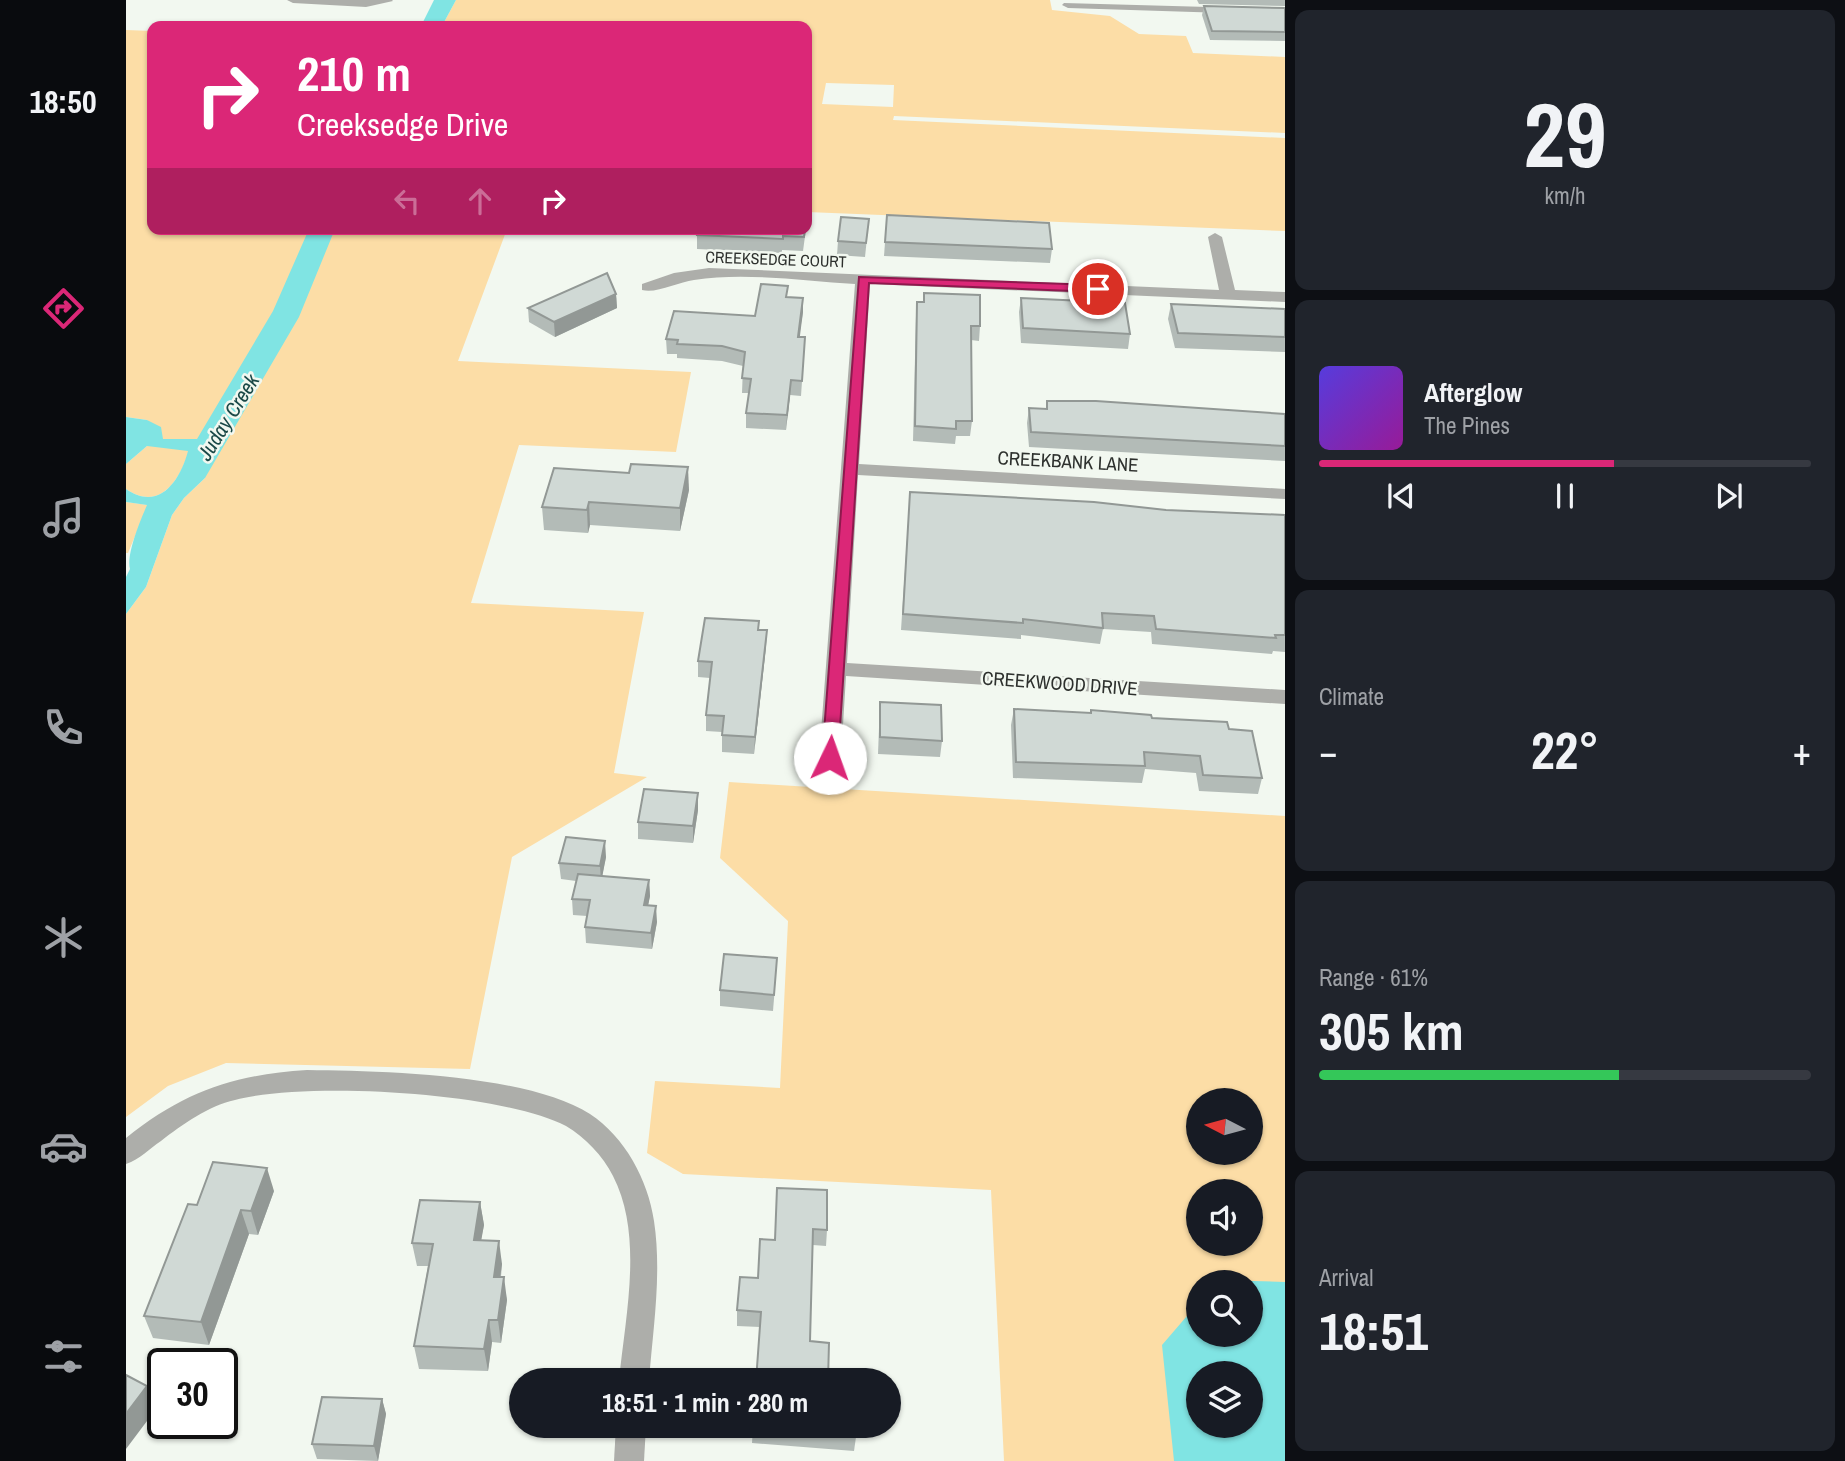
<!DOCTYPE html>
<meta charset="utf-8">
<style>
:root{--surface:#171b24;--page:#20242c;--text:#f1f3f6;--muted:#9ea1a6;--line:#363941;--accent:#db2777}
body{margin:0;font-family:"Archivo Narrow",sans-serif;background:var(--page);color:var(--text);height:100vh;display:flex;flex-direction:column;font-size:26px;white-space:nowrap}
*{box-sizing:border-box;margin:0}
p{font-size:23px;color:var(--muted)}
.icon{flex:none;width:38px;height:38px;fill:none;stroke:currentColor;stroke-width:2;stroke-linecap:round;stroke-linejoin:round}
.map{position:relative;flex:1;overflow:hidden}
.drawer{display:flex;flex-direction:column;gap:10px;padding:10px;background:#0d0f14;width:560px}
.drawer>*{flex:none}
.guide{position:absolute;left:21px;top:21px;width:665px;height:214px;border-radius:14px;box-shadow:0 2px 5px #0004;background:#db2777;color:#fff;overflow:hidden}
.needle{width:46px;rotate:276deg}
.fabs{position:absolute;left:1060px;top:1088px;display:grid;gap:14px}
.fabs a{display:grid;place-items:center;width:77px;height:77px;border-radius:50%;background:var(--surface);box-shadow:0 2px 5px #0004;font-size:35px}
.speed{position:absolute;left:21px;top:1348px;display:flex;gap:14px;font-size:35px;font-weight:700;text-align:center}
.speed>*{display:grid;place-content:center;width:91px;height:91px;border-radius:50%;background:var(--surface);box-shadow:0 2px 5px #0004;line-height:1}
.speed .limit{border:4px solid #111;border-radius:10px;background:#fff;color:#111}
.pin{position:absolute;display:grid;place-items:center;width:60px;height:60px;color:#fff;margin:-30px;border:4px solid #fff;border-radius:50%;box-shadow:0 2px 7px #0007}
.me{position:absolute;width:77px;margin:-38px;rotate:3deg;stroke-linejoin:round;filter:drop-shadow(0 0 5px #0008)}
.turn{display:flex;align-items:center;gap:24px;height:147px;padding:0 35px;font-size:32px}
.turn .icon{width:91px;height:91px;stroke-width:2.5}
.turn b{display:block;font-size:49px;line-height:60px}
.lanes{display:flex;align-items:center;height:66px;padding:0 35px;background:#0003;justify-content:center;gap:35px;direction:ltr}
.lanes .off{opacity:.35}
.big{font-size:52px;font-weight:700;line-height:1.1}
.drawer .card{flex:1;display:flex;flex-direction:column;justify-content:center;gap:10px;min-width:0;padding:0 24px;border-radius:14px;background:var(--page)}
.drawer .dial{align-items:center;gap:0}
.dial b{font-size:91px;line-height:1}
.song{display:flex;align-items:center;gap:21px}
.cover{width:84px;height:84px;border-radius:10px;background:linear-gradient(135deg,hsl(250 70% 55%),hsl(300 70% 35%))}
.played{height:7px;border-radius:4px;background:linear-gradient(90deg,var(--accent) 60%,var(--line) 60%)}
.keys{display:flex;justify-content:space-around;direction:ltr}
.heat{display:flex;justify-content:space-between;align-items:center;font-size:38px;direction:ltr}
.charge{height:10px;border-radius:5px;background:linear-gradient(90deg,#34c759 61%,var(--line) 0)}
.trip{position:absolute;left:383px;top:1368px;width:392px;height:70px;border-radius:35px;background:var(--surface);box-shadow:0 2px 5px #0004;font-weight:700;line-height:70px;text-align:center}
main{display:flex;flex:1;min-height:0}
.menu{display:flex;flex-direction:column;width:126px;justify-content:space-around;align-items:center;background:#090b0e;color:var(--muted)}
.menu .icon{width:49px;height:49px}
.menu .selected{color:var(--accent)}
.menu b{font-size:32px;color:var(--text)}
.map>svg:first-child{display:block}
</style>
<main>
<nav class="menu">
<b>18:50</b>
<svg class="icon selected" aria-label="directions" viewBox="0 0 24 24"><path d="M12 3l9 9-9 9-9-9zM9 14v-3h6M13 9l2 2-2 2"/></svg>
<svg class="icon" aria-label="music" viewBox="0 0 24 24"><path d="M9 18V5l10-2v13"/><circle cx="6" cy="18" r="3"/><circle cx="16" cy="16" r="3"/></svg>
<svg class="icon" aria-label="phone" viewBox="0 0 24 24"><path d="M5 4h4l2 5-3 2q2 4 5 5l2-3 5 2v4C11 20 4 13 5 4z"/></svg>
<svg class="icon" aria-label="climate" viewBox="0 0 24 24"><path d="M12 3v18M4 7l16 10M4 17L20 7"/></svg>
<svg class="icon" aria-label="car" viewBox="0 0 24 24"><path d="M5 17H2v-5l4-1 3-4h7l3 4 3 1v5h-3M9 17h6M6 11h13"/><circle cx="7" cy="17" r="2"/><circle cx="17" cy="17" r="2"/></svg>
<svg class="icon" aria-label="filters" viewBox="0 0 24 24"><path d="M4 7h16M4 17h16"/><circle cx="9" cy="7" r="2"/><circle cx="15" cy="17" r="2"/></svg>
</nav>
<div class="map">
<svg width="1159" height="1461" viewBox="0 0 1159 1461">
<rect width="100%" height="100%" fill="#f2f8f0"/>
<!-- green -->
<g fill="#fcdda6" fill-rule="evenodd">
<path d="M330 0H924L926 10 984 16 1013 34 1060 36 1067 53 1159 57V133L768 116 767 120 1159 138V231L681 212V26H316ZM700 83 768 85 767 107 696 104Z"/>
<polygon points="0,30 26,31 26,229 381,229 332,361 565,372 550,452 393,445 345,603 518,612 488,773 521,777 386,857 344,1069 100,1063 42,1086 0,1117 0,614 20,587 46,515 58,498 79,478 71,440 36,439 21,420 0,417"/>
<path d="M31 445 63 450C54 481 33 512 0 489V464L21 446Z"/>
<polygon points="0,502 22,505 2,553 0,553"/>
<path d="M603 782 1159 816V1461H878L865 1190 557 1174 521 1153 529 1081 654 1088 662 921 594 858ZM1073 1101H1125V1153H1073ZM1073 1192H1125V1244H1073ZM1073 1283H1125V1335H1073ZM1073 1374H1125V1426H1073Z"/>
</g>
<!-- water -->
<g fill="#80e4e3" fill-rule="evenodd">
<polygon points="308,0 330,0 316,26 295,26"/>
<path d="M183 229H209L173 317 79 478 58 498 46 515 20 587 0 614V577L4 569C0 555 14 521 21 505L0 502V489C33 512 54 481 62 451L21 446 0 464V417L21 420 35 427 37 439H71L147 311Z"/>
<path d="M1091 1280 1159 1282V1461H1048L1036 1345 1073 1302V1335H1125V1283H1089ZM1073 1374H1125V1426H1073Z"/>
</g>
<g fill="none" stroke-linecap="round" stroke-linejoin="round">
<!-- street -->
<g fill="#adaeaa" fill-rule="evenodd">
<polygon points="161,0 266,0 267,1 240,7 167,3"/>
<polygon points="938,3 1159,9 1159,15 942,8 936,5"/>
<path d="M1089 233 1096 237 1109 290 1159 292V302L744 284 733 464 1159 489V499L732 475 721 663 1159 690V704L720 676 715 758 712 763H696L693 758 729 284C677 281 619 272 568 280 552 282 530 294 516 290V284L548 273 583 268 1093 290 1082 237Z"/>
<path d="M181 1070C256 1071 401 1074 464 1114 499 1137 522 1180 528 1221 536 1274 527 1328 523 1381H493C499 1317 518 1236 487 1176 477 1156 459 1137 440 1126 375 1092 180 1081 109 1100 82 1106 57 1124 35 1141 23 1149 14 1159 0 1164V1138C59 1091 107 1075 181 1070Z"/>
<polygon points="490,1426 520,1426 518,1461 488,1461"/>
</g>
</g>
<!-- wall -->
<g fill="#b3bbb7">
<polygon points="1071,0 1159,0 1159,6 1073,4"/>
<polygon points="1078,6 1159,8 1159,41 1084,40 1076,15"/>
<polygon points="761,215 926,249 924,263 758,256"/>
<polygon points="743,219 739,257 711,255 712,241"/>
<polygon points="680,229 677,251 656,250 656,253 571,249 571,235"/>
<polygon points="798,293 854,326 853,341 845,340 846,421 844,436 830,436 829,444 787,441 790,316 791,302 797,302"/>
<polygon points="490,294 491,308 429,337 403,322 402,308"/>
<polygon points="662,297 677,312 673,337 679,337 675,396 664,395 660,430 620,428 620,413 623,393 616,393 617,366 596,361 551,358 551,354 541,354 540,339 629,316"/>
<polygon points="895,298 1004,334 1002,349 895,343 893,312"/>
<polygon points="1045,304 1159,309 1159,352 1049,348 1042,319"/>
<polygon points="921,401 1159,414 1159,461 903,447 901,423 903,408 920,408"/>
<polygon points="563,490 554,531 464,525 462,533 418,530 416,507"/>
<polygon points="783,508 1040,510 1159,515 1159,652 1147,651 1146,654 1026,644 1025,632 977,629 974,644 895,635 895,639 775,630"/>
<polygon points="633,630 640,646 628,754 596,752 596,732 580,731 580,715 584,678 572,677 572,661"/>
<polygon points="754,702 816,741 814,757 752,754"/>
<polygon points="888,709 964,713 965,710 1103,729 1136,778 1132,794 1073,791 1070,773 1019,769 1016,783 887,778 885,725"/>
<polygon points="572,793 572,810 567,843 512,839 512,822"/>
<polygon points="480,857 476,876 523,880 524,896 522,905 531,922 526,949 460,943 459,927 461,916 447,915 446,899 450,881 435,879 433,863"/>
<polygon points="650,974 647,1011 594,1006 594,990"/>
<polygon points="651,1188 701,1230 700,1246 687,1245 684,1341 702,1381 634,1327 611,1326 611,1310 632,1278 649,1240"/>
<polygon points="148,1191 132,1235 123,1234 83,1345 27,1338 18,1316 71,1205"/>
<polygon points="354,1202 358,1225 355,1240 376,1264 375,1277 381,1300 375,1343 366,1342 362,1371 293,1369 288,1346 302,1266 291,1266 286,1243"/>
<polygon points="256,1399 260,1414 252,1461 191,1459 186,1444"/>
<polygon points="627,1426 730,1437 728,1451 626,1443"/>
</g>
<!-- shaded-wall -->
<g fill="#929895">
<polygon points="490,294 491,308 429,337 428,322"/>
<polygon points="677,298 677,312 672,351 672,337"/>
<polygon points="665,380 664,395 660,430 661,415"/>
<polygon points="562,467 563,490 554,531 554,508"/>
<polygon points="463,502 464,525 462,533 461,510"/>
<polygon points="641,630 640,646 628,754 629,737"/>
<polygon points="572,793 572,810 567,843 567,826"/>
<polygon points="479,841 480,857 475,883 474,866"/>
<polygon points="523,880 524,896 519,921 518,905"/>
<polygon points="530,906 531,922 526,949 525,933"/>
<polygon points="141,1168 148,1191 132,1235 125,1211"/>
<polygon points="354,1202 358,1225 351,1263 348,1240"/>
<polygon points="115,1210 123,1234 83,1345 75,1322"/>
<polygon points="373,1241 376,1264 371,1300 368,1277"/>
<polygon points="378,1277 381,1300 375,1343 372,1320"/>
<polygon points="363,1320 366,1342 362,1371 358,1349"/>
<polygon points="21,1386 30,1409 0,1449 0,1414"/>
<polygon points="256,1399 260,1414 252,1461 248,1446"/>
</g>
<!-- building -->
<g fill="#d0d9d5" stroke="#929895" stroke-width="2">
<polygon points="1078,6 1159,8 1159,32 1086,31"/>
<polygon points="761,215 923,223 926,249 759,242"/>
<polygon points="715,217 743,219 740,243 712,241"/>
<polygon points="572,229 679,229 678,237 657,236 657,239 571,235"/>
<polygon points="481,273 490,294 428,322 402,308"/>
<polygon points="635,284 662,286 660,297 677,298 672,337 679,337 676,381 665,380 661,415 620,413 625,379 616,378 619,352 596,346 551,344 552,340 540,339 548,311 629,316"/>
<polygon points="798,293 854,295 854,326 845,326 846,421 830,421 830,429 789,426 791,302 798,302"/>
<polygon points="895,298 999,303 1004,334 897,328"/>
<polygon points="1045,304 1159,309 1159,337 1052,333"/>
<polygon points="921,401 970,401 1159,414 1159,446 905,432 903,408 921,409"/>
<polygon points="505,464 562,467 554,508 463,502 461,510 416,507 428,468 503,473"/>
<polygon points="784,492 968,502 1040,510 1159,515 1159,635 1149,635 1150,638 1030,629 1028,616 976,613 977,628 897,619 897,623 777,614"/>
<polygon points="579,618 633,621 632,630 641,630 629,737 596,735 598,716 580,715 586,662 572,661"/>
<polygon points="754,702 815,705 816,741 754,737"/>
<polygon points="888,709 965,713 965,710 1025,715 1026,718 1101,722 1103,729 1126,731 1136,778 1077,775 1074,756 1018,752 1019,766 890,762"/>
<polygon points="518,789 572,793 567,826 512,822"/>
<polygon points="440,837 479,841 474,866 433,863"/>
<polygon points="452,874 523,880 518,905 530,906 525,933 459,927 464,900 446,899"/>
<polygon points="598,954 651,958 648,995 594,990"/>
<polygon points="87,1162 141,1168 125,1211 115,1210 75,1322 18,1316 62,1204 71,1205"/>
<polygon points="651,1188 701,1190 701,1230 687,1229 684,1341 703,1343 702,1381 630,1381 635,1312 611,1310 614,1277 632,1278 634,1239 649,1240"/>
<polygon points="294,1200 354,1202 348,1240 373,1241 368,1277 378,1277 372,1320 363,1320 358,1349 288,1346 307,1244 286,1243"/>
<polygon points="0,1375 21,1386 0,1414"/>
<polygon points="196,1397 256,1399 248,1446 186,1444"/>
<polygon points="627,1426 730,1426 730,1437 627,1428"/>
</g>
<!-- route -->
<polygon fill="#db2777" stroke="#8e194d" stroke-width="2" points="733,277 972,285 978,289 972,292 743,283 712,758 704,764 696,758"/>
<g text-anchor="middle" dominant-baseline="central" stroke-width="5" stroke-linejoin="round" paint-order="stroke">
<!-- far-street labels -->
<g font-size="16" fill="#2d302d" stroke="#f2f8f0">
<text transform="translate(650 259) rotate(2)">CREEKSEDGE COURT</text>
</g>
<!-- street labels -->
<g font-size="19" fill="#2d302d" stroke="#f2f8f0">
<text transform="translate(942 461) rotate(3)">CREEKBANK LANE</text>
<text transform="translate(934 683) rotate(4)">CREEKWOOD DRIVE</text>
</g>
<!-- water labels -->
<g font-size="21" font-style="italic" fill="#1a4948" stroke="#f2f8f0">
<text transform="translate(102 417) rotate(-58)">Juday Creek</text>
</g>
</g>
</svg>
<div class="fabs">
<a><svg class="needle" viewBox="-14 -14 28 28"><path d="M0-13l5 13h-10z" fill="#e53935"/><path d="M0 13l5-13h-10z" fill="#9ea1a6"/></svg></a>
<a><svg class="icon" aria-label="sound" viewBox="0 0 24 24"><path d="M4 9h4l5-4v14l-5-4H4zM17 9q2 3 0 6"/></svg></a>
<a><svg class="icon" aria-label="search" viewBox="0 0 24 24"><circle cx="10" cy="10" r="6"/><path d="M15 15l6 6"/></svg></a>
<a><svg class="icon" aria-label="layers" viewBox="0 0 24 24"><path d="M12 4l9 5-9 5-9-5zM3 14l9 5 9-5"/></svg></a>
</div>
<div class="speed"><div class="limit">30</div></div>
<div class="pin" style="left:972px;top:289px;background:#d93025"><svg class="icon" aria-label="arrive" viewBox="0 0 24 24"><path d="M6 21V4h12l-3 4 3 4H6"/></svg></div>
<svg class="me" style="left:704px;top:758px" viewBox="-20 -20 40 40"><circle r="19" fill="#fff"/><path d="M0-13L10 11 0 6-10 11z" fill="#db2777"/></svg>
<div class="trip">18:51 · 1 min · 280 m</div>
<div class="guide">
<div class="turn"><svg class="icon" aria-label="right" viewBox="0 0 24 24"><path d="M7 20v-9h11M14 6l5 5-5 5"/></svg><div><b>210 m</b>Creeksedge Drive</div></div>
<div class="lanes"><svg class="icon off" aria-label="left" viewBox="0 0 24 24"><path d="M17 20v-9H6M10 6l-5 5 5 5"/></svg><svg class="icon off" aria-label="ahead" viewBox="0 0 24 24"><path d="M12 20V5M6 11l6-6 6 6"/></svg><svg class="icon" aria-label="right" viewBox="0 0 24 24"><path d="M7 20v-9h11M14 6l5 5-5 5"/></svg></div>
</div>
</div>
<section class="drawer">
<div class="card dial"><b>29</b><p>km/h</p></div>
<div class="card">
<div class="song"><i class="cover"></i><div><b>Afterglow</b><p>The Pines</p></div></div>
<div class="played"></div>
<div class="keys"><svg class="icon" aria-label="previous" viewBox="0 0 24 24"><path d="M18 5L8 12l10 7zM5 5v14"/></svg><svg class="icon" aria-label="pause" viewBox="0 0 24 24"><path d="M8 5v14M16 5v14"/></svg><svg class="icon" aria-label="next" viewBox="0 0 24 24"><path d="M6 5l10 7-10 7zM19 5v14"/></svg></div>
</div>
<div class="card"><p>Climate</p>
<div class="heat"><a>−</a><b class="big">22°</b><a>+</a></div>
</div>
<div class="card"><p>Range · 61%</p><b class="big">305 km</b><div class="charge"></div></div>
<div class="card"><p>Arrival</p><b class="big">18:51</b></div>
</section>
</main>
